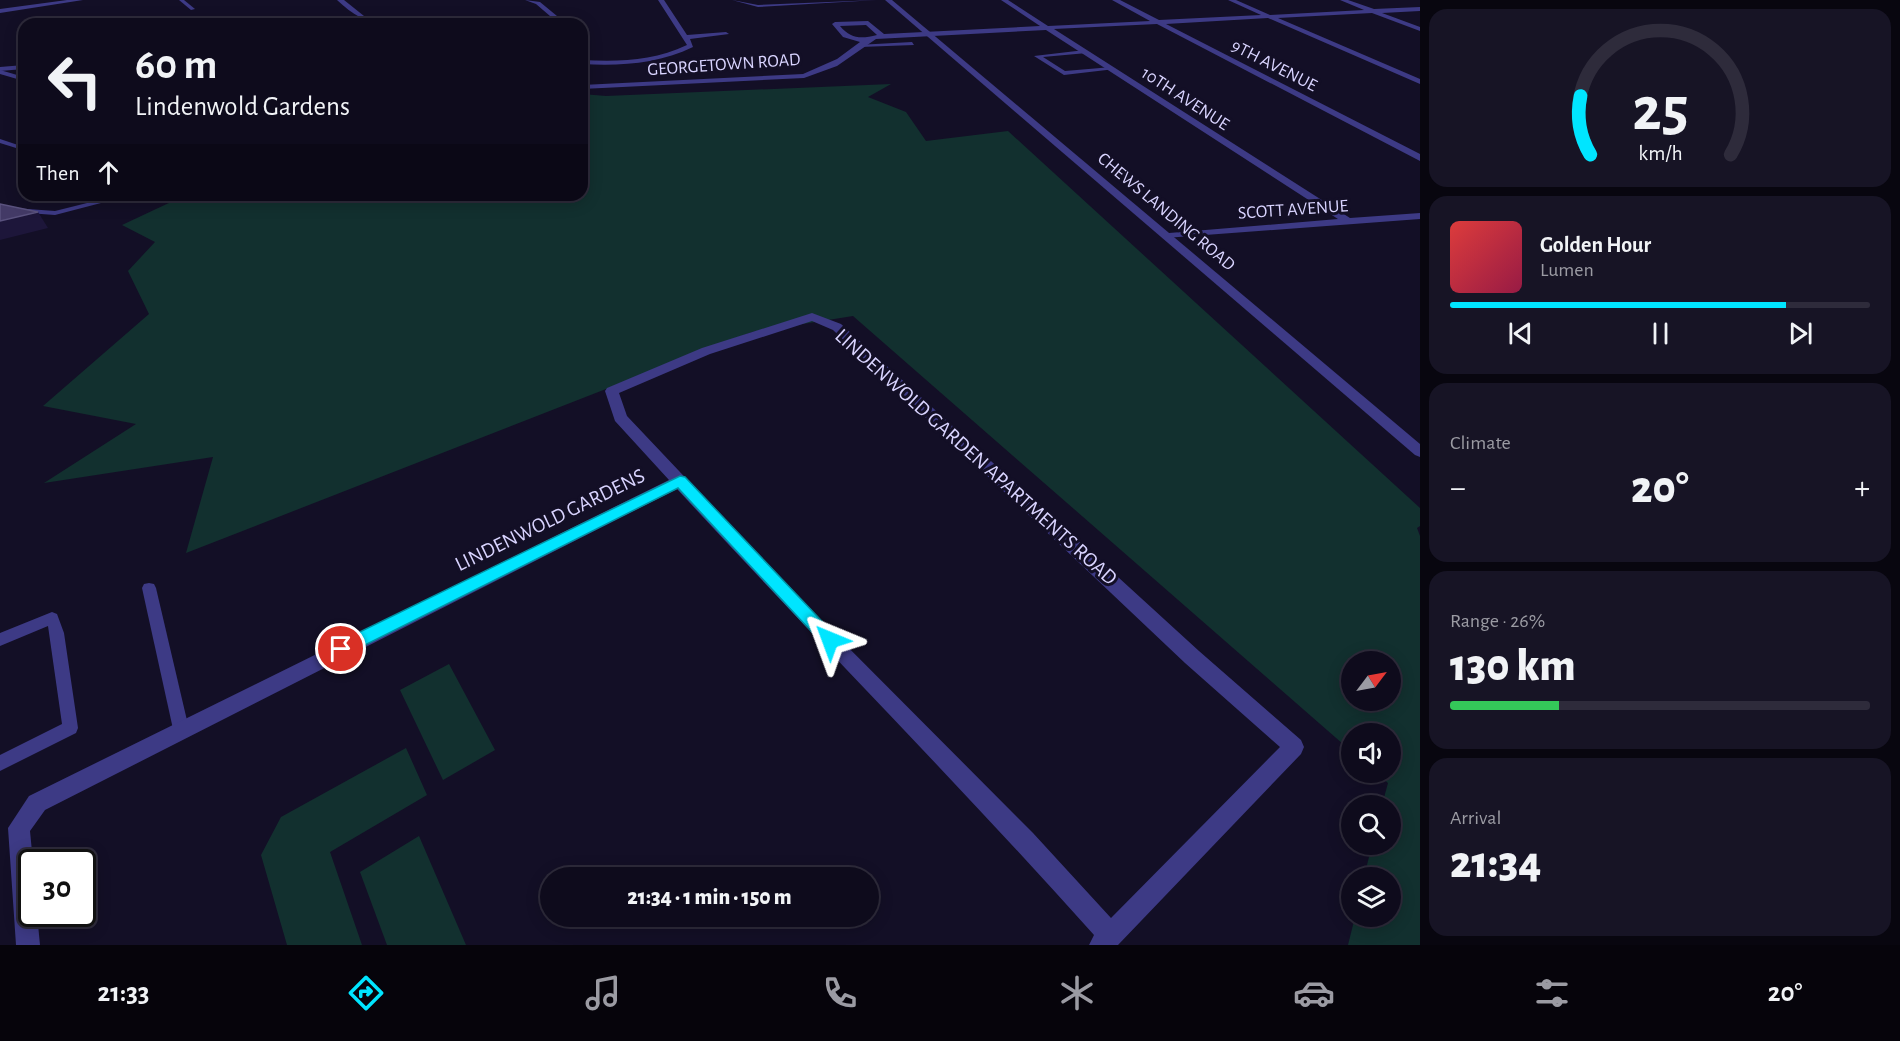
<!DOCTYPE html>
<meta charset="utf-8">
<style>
:root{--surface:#0e0b1c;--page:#171425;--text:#f1f3f6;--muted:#9b9ba3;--line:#2e2b3b;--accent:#00e5ff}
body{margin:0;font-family:"Alegreya Sans",sans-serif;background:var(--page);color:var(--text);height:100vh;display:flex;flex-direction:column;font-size:22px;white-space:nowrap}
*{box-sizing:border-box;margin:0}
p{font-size:20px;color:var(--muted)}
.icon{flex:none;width:33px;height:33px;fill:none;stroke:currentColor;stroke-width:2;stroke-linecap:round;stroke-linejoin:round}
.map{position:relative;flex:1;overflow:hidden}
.side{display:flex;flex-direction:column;gap:9px;padding:9px;background:#08060f;width:480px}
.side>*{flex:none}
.banner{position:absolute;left:18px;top:18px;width:570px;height:183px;border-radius:18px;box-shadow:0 3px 15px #0003,0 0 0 2px var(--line);background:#0e0b1c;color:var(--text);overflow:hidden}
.needle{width:39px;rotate:58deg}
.tools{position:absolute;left:1341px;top:651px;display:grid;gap:12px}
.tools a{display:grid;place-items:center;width:60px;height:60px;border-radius:50%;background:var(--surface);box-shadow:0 3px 15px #0003,0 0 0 2px var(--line);font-size:30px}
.speed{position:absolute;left:18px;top:849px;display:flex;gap:12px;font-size:30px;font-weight:700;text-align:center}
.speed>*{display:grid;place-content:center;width:78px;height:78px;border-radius:50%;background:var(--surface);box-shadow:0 3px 15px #0003,0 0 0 2px var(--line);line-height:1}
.speed .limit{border:3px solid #111;border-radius:9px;background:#fff;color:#111}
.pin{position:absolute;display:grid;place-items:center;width:51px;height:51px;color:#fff;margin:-26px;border:3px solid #fff;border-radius:50%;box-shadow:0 2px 6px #0007}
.me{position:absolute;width:66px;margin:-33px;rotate:316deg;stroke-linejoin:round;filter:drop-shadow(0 0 4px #0008)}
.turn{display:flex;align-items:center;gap:21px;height:126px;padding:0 18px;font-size:27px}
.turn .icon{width:78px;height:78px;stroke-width:2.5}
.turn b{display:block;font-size:42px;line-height:51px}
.then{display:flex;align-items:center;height:57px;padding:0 18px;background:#0003;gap:12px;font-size:22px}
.big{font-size:45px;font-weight:800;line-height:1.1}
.side .widget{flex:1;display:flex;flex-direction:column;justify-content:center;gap:9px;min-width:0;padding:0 21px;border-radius:18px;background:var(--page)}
.side .dial{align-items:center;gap:0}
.dial svg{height:156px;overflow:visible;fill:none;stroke:var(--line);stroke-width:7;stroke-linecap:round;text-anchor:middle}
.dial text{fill:var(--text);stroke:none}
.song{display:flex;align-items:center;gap:18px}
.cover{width:72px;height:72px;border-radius:9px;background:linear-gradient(135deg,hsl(0 70% 55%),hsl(340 70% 35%))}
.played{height:6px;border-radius:3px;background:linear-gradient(90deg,var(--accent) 80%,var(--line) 80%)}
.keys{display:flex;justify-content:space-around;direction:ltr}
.heat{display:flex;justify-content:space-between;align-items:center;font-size:33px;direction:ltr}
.charge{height:9px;border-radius:4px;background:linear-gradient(90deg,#34c759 26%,var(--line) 0)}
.trip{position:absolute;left:540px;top:867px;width:339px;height:60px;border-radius:30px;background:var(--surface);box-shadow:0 3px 15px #0003,0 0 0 2px var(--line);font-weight:800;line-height:60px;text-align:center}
.tab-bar{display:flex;height:96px;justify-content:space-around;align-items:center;background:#06040b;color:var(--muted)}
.tab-bar .icon{width:42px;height:42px}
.tab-bar .selected{color:var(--accent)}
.tab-bar b{font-size:27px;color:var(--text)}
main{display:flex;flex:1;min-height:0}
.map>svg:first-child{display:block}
</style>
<main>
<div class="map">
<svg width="1420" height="945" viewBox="0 0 1420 945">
<rect width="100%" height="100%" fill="#130f26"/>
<!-- green -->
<g fill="#12302f" fill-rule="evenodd">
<path d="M891 84 868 97 906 112 926 141 1008 131 1420 508V526L1417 528 1420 536V945H1348L1355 917 1390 916V878L1364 877 1372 845 1390 844V806L1382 805 1388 783 1376 773 1390 772V734H1352L1351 751 853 316 752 332 186 553 213 457 44 483 136 424 43 406 149 314 128 271 155 242 122 225 171 202 160 195H582V94L606 96ZM1352 662H1390V700H1352Z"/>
<polygon points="449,664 495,750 443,780 400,690"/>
<polygon points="406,748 427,795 330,852 362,945 287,945 261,855 281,817"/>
<polygon points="419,836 466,945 387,945 360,872"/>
</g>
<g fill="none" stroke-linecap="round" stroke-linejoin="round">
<!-- service -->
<g fill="#3d3a85" fill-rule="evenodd">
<polygon points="179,0 184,0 195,9 191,10"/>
<polygon points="732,0 758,5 877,0 758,7"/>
<polygon points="912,42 914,45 860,47 857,45"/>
<polygon points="1085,50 1087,53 1043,57 1065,71 1112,67 1115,69 1064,75 1034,56"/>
<polygon points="0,70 24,77 24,81 0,74"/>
<polygon points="0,139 18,145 19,146 16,148 0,143"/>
<polygon points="119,195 124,197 55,215 14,212 0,215 0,211 14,208 55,211"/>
<polygon points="149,583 154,584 156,588 189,729 187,734 181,736 175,734 173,729 142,588 144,584"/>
<polygon points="52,612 57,614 64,633 78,728 76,733 0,771 0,755 62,724 48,626 0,646 0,633"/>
</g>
<!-- minor -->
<g fill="#3d3a85" fill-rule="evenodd">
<polygon points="67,0 83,0 0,13 0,9"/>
<path d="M337 0H344L364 16 387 24C367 24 352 14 337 0Z"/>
<polygon points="525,0 540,2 557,16 550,24 544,24 550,16 536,4"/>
<path d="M658 0H664L687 35 726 32 729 34 690 39 693 47C658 64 621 66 582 64V60C619 62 653 61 687 45Z"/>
<path d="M1001 0H1008L1048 26 1150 21 1112 0H1120L1159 20 1261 15 1228 0H1236L1270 15 1364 10 1340 0H1348L1374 9 1420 7V11L1382 13 1420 27V31L1372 13 1278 18 1420 79V84L1268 18 1166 24 1420 154V161L1157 24 1054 29 1350 218 1420 213V219L1165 238 1164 236 1169 233 1338 219 1046 30 876 39 837 66 804 78 582 89V85L803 74 837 59 860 42 843 37 832 24 835 22 868 21 884 34 1040 26ZM866 25 877 35C861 39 851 39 840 26Z"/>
<polygon points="299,20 297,23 279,24"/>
<polygon points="24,65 24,69 0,71 0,67"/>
<path d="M812 313 841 324 1199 651 1301 740 1304 747 1301 754 1118 945H1089L1094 935C958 783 815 639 677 489L45 810 30 831 33 862 32 914H37L40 945H16L8 828 29 796 669 480 615 421 605 391 607 388 702 348ZM812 321 833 330 1185 663 1280 747 1111 918 1033 833 803 602 627 416 619 393 710 354Z"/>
</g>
<!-- tertiary -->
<polygon fill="#3d3a85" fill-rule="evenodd" points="885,0 892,0 1420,444 1420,457 1415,455"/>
</g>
<!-- shaded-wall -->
<polygon fill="#1d163a" points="38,212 48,228 0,240 0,221"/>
<!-- building -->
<polygon fill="#433a66" stroke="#5a527e" stroke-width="1.5" points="0,204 38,212 0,221"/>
<!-- route -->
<polygon fill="#00e5ff" stroke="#0095a6" stroke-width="1.5" points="680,476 685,477 835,635 838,640 835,645 824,645 678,488 347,654 335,654 333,649 335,644"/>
<g text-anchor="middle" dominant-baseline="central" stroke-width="6" stroke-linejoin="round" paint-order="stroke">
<!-- far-street labels -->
<g font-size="18" fill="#d9d4ff" stroke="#130f26">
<text transform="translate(724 65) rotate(-4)">GEORGETOWN ROAD</text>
<text transform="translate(1274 66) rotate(27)">9TH AVENUE</text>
<text transform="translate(1185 99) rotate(33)">10TH AVENUE</text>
<text transform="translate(1293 210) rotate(-4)">SCOTT AVENUE</text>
<text transform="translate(1166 212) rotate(40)">CHEWS LANDING ROAD</text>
</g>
<!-- street labels -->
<g font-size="21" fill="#d9d4ff" stroke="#130f26">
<text transform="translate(976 457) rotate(42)">LINDENWOLD GARDEN APARTMENTS ROAD</text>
<text transform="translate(550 520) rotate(-26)">LINDENWOLD GARDENS</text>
</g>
</g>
</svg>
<div class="tools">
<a><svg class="needle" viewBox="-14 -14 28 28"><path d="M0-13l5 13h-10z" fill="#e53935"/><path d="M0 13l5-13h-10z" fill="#9b9ba3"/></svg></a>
<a><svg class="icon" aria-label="sound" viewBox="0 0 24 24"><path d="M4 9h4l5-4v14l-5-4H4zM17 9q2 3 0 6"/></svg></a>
<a><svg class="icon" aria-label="search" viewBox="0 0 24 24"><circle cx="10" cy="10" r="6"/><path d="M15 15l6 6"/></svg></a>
<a><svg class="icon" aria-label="layers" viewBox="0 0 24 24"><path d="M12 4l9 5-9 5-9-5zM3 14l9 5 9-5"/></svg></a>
</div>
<div class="speed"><div class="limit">30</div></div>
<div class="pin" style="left:341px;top:649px;background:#d93025"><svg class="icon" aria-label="arrive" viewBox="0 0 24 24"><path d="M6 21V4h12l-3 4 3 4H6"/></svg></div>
<svg class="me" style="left:830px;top:640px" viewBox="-20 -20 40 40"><path d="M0-17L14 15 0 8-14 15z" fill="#00e5ff" stroke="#fff" stroke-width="4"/></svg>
<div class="trip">21:34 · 1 min · 150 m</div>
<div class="banner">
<div class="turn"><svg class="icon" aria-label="left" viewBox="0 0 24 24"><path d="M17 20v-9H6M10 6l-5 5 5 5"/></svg><div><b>60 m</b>Lindenwold Gardens</div></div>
<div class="then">Then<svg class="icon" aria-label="ahead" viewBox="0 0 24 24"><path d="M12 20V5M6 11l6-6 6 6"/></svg></div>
</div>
</div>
<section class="side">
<div class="widget dial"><svg viewBox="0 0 100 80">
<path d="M14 69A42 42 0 1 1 86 69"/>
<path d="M14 69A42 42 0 0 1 9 39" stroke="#00e5ff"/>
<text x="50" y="56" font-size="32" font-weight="700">25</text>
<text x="50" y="72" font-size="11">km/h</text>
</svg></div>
<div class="widget">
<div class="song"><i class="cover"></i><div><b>Golden Hour</b><p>Lumen</p></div></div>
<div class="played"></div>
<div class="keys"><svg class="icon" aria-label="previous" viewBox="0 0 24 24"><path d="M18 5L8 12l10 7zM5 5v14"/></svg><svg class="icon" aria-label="pause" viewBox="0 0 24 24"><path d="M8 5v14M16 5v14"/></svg><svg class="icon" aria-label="next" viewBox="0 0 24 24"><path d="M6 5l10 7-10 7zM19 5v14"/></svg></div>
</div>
<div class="widget"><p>Climate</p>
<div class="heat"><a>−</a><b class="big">20°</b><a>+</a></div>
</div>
<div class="widget"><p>Range · 26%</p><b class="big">130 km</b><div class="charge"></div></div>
<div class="widget"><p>Arrival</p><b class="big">21:34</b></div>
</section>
</main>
<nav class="tab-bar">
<b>21:33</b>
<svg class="icon selected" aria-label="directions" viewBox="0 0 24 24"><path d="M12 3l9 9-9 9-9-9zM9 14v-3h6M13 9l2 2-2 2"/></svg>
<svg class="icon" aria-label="music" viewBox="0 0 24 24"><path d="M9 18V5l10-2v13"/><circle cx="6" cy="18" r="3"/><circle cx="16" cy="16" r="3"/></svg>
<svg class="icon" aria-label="phone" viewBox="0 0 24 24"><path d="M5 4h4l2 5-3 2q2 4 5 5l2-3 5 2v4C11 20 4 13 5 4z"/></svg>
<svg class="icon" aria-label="climate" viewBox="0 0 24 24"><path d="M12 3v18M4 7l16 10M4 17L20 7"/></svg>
<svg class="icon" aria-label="car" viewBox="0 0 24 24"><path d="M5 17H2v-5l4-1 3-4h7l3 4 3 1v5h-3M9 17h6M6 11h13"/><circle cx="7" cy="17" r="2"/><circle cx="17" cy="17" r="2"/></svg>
<svg class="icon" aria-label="filters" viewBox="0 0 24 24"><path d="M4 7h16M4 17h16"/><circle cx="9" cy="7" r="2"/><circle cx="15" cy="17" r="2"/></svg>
<b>20°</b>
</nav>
